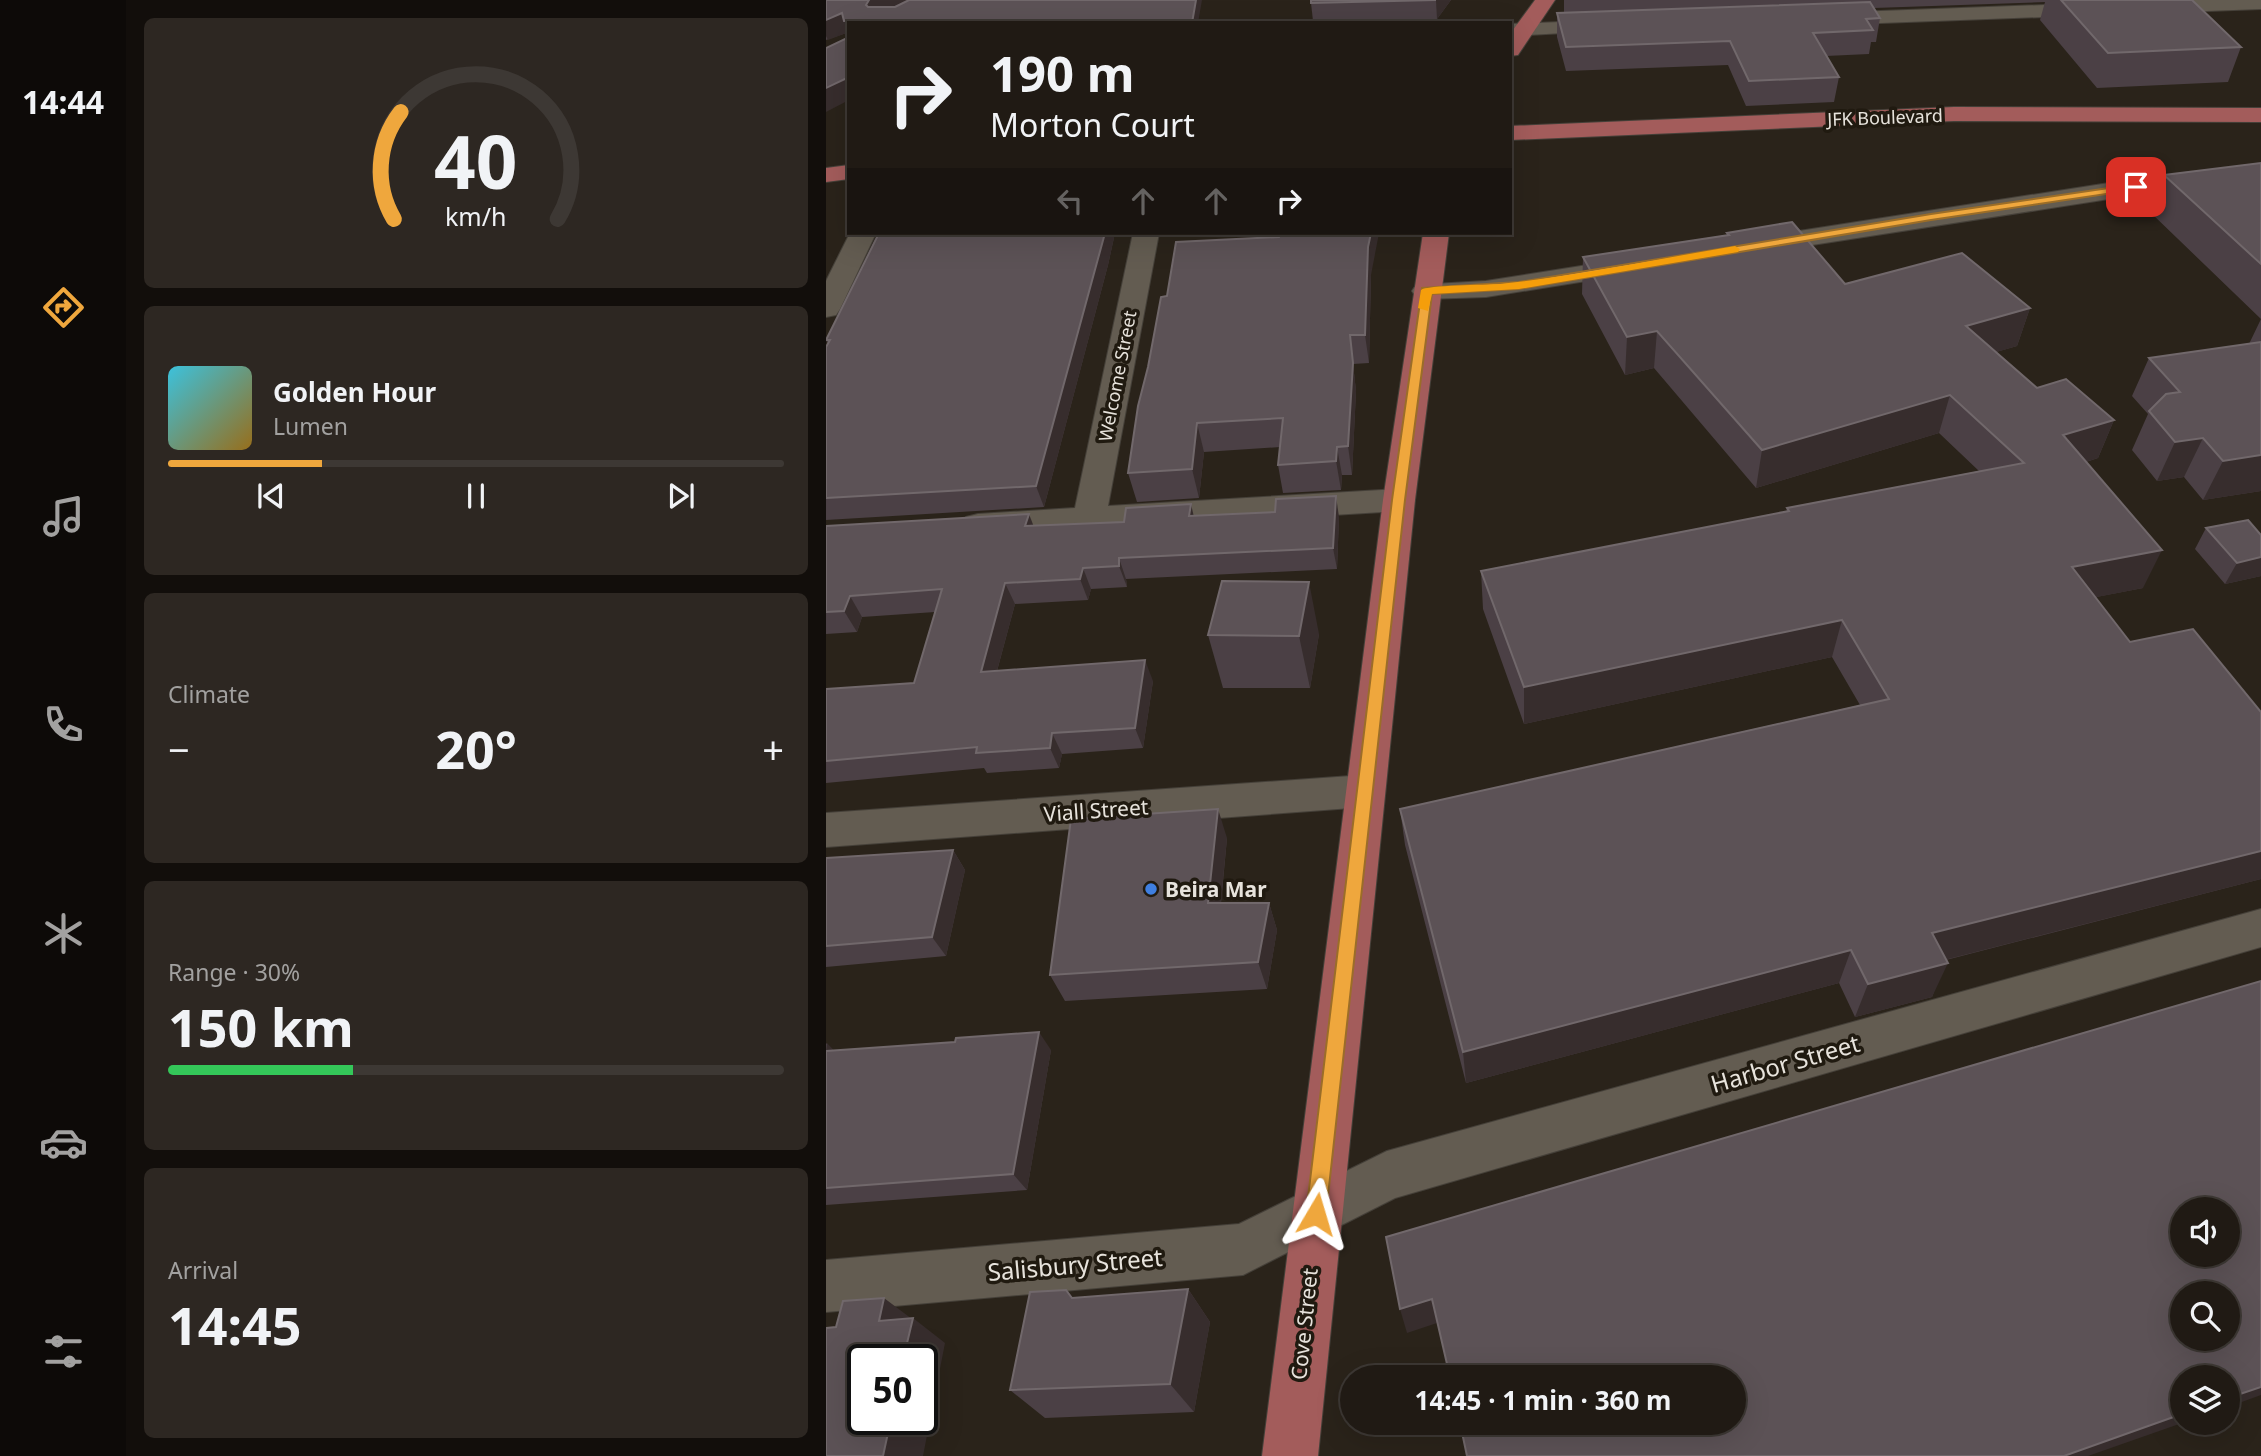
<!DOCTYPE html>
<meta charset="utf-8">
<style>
:root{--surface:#201a14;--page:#2d2722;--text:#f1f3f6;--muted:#a2a1a0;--line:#3d3834;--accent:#efa73d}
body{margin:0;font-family:"Noto Sans",sans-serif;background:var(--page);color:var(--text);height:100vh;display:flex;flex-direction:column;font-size:26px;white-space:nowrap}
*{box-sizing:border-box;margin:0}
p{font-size:23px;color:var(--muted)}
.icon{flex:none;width:38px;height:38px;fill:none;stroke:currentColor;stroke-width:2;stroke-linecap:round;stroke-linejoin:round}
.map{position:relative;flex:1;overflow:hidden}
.details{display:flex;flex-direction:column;gap:18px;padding:18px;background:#120e0b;width:700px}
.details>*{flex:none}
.hud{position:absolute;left:21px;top:21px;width:665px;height:214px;border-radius:0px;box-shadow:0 7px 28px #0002,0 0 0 2px var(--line);background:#201a14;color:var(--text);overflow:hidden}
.controls{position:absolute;left:1344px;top:1197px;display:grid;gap:14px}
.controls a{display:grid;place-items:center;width:70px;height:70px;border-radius:50%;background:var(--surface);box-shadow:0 7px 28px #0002,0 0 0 2px var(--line);font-size:35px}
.speed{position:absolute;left:21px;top:1344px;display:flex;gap:14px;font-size:35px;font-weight:700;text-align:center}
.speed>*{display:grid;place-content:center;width:91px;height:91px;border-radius:50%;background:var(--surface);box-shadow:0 7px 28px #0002,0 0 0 2px var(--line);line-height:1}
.speed .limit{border:4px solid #111;border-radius:10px;background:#fff;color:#111}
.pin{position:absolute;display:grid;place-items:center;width:60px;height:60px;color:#fff;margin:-30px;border-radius:14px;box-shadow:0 4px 10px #0006}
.me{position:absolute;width:77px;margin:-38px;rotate:7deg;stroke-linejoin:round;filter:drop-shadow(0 0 5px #0008)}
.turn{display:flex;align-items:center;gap:24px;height:147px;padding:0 28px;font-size:32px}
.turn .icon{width:91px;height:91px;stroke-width:2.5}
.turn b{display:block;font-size:49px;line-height:60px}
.lanes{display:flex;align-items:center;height:66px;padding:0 28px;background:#0003;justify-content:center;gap:35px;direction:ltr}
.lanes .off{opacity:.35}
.big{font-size:52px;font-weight:700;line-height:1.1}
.details .card{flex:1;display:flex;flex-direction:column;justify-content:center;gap:10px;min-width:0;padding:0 24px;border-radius:10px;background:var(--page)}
.details .dial{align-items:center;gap:0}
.dial svg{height:182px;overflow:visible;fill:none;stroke:var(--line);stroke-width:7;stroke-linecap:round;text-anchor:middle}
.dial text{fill:var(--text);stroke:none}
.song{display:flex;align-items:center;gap:21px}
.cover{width:84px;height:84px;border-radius:10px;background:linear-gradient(135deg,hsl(190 70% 55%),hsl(40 70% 35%))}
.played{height:7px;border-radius:4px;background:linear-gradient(90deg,var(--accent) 25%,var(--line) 25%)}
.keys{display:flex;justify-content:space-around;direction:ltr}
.heat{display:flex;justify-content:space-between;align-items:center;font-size:38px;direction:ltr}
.charge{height:10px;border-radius:5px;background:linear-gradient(90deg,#34c759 30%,var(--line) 0)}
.trip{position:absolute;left:514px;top:1365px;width:406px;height:70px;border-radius:35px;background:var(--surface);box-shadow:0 7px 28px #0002,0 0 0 2px var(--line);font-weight:700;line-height:70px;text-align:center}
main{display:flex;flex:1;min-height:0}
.tabs{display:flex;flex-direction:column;width:126px;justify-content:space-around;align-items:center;background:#0d0a08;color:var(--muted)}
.tabs .icon{width:49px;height:49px}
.tabs .current{color:var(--accent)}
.tabs b{font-size:32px;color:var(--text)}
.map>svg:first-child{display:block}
</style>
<main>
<nav class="tabs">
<b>14:44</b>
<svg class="icon current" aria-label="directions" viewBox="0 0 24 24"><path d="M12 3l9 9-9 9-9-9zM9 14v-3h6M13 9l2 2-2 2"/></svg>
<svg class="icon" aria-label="music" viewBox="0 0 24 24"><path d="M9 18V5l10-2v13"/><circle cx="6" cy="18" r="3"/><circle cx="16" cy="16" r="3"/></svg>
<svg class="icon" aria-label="phone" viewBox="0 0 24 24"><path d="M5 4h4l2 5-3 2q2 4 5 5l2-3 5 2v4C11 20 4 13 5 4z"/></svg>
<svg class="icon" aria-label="climate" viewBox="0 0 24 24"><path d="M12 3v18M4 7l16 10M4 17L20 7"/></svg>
<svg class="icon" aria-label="car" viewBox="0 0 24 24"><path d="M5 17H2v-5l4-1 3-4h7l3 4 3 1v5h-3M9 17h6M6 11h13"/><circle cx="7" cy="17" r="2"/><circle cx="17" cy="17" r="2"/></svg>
<svg class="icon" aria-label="filters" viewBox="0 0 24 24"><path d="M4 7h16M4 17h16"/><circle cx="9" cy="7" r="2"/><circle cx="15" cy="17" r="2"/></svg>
</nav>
<section class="details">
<div class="card dial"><svg viewBox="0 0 100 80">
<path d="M14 69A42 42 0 1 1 86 69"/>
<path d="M14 69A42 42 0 0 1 17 22" stroke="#efa73d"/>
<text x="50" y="56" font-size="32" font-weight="700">40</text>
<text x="50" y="72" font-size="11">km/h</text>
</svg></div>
<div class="card">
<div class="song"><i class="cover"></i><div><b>Golden Hour</b><p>Lumen</p></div></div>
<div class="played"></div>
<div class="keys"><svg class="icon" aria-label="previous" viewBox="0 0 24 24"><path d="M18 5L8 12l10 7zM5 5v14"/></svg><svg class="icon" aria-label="pause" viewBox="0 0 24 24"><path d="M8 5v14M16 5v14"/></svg><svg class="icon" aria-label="next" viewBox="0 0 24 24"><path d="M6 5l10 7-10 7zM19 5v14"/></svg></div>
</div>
<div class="card"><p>Climate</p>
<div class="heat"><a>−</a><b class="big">20°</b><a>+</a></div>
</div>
<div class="card"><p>Range · 30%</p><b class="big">150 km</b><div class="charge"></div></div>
<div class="card"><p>Arrival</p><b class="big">14:45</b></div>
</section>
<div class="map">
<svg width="1435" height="1456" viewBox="0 0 1435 1456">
<rect width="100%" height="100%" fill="#2a231a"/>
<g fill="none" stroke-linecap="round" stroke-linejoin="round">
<defs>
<g id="minor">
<polygon points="1351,0 1435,0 1435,9 1001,25 994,23 991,19 994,15 1001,13"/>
<polygon points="784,20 791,22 794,26 791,30 684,36 684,24"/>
<polygon points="1435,169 1435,183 1283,199 928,254 919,252 915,246 919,240 928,238 1283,183"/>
<polygon points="24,233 50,233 14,309 10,315 0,317 0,281"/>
<polygon points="307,233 333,233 282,506 573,489 585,492 589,500 585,508 573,511 152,536 140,533 135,525 140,517 152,514 249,508"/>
<polygon points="806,258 816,260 819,266 816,272 660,297 600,299 590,297 586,291 590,285 660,281"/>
<polygon points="539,775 553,780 559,791 553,802 539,807 0,847 0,813"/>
<polygon points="1435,909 1435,947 569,1198 417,1275 0,1312 0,1260 413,1224 561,1151"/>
</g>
<g id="major">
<polygon points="709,0 729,0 692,55 684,56 684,34"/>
<polygon points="1128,107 1435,108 1435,122 1128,121 684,140 684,126"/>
<polygon points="23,165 23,179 0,182 0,168"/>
<polygon points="597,233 623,233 589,500 492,1456 436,1456 557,500"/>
</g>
</defs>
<!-- minor casing -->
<use href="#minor" stroke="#454039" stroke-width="2"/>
<!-- major casing -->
<use href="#major" stroke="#454039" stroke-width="2"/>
<!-- minor -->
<use href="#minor" fill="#635c51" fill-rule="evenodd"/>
<!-- major -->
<use href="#major" fill="#a35c5b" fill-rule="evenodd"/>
</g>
<!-- wall -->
<g fill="#4b4045">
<polygon points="0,0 372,23 23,23 23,32 0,40"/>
<polygon points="625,0 611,19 487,21 485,3"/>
<polygon points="738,0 1366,0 1415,47 1402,82 1271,88 1214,20 1219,2 1048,8 1054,18 1050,42 1045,42 1043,54 1000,56 1013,77 1008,102 920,106 902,65 740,71 731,37 731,13 738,13"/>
<polygon points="1435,163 1435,491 1377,500 1358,477 1331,481 1306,450 1322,414 1306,396 1323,358 1423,344 1435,319 1324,212 1338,175"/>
<polygon points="53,233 289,233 282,265 218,507 0,520 0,347 2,344 0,340"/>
<polygon points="901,233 1019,284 1204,308 1191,346 1170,352 1211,388 1288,420 1272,458 1260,462 1317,588 1270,597 1435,879 1120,960 1106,997 1029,1017 1013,983 640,1083 579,845 574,809 1034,705 1006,657 698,724 657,609 655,571 960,512 961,508 1153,471 1113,433 930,488 828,368 799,375 756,294 757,257 900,235"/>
<polygon points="453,237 545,275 543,363 527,364 530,391 526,475 516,475 515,490 457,493 452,465 454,447 378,452 373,498 311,502 302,473 341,296"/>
<polygon points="368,515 513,517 511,569 300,579 301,587 265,589 262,600 189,604 171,671 327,681 317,748 236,754 233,768 161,773 158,768 0,783 0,689 88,683 109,612 36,617 31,632 0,634 0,526 207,526 298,522"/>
<polygon points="1380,528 1435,535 1435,576 1399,584 1369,549"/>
<polygon points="493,634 484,688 397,688 382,635"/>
<polygon points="401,838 395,903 443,903 451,930 441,989 239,1001 224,975"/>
<polygon points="127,850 139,870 120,956 0,967 0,858"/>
<polygon points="0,1043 8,1051 225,1050 201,1190 0,1205"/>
<polygon points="362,1289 384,1322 368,1412 219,1418 184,1390 240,1290 247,1298"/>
</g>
<!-- shaded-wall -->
<g fill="#372d2d">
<polygon points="43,0 83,0 45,21 40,5"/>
<polygon points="370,0 376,0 372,23 366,23"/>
<polygon points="610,0 625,0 611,19 610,1"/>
<polygon points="16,13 23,32 2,40 0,36 0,20"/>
<polygon points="23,77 23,100 0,112 0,88"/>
<polygon points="279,233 289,233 282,265 218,507 210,486"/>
<polygon points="545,233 553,233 545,275 543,363 539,335 542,247"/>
<polygon points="1204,308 1191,346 1129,364 1140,326"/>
<polygon points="831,331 828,368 799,375 801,337"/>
<polygon points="524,335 530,391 526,475 522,446"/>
<polygon points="1124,395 1113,433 930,488 936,450"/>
<polygon points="1288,420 1272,458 1222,474 1237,435"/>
<polygon points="371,423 378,452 373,498 366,469"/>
<polygon points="1377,438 1358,477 1331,481 1349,442"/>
<polygon points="511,447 516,475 515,490 510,461"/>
<polygon points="1435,455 1435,491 1377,500 1397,461"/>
<polygon points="510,496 513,517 511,569 507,548"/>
<polygon points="365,504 370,526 363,516"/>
<polygon points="203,514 211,535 199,526"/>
<polygon points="1336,550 1317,588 1230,605 1246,567"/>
<polygon points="1435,557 1435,576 1399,584 1411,563"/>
<polygon points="293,558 300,579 301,587 293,566"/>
<polygon points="257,568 265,589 262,600 254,579"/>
<polygon points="483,582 493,634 484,688 473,636"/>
<polygon points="179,583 189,604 165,693 155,672"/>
<polygon points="24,596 36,617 31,632 18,611"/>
<polygon points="1016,620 1006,657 698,724 698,687"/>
<polygon points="319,660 327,681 317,748 309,728"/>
<polygon points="226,733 236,754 233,768 224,748"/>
<polygon points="392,809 401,838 392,931 382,903"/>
<polygon points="127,850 139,870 120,956 106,937"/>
<polygon points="1435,851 1435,879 1091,967 1106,933"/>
<polygon points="443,903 451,930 441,989 432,962"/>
<polygon points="1025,950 1013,983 640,1083 637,1052"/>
<polygon points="1122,963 1106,997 1029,1017 1042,984"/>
<polygon points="213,1032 225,1050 201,1190 187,1174"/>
<polygon points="1,1043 18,1061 0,1053"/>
<polygon points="362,1289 384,1322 368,1412 344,1384"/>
<polygon points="58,1298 86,1319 87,1318 119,1343 97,1456 57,1456 65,1419 96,1419 96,1360 77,1360 53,1321"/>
<polygon points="606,1299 611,1323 581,1333 574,1309"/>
<polygon points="1435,1387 1435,1395 1402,1407 1402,1398"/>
<polygon points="1356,1414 1356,1423 1262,1456 1238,1456"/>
</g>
<!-- building -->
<g fill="#5c5256" stroke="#71686b" stroke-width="2" fill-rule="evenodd">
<polygon points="0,0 43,0 40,5 42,7 69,7 83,0 370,0 366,23 51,23 56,20 18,21 16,13 0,20"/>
<polygon points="485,0 610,0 485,3"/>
<polygon points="1235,0 1366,0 1415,47 1282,53"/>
<polygon points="1044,2 1054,18 1040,19 1047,30 987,33 1013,77 923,81 904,41 740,47 731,13"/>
<polygon points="23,37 23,77 0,88 0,48"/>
<polygon points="1435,163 1435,264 1338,175"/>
<polygon points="966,222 1019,284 1136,253 1204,308 1140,326 1211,388 1240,379 1288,420 1237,435 1336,550 1246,567 1304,642 1367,629 1435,712 1435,851 1106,933 1122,963 1042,984 1025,950 637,1052 574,809 1063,699 1016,620 698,687 655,571 963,511 961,508 1198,463 1124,395 936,450 831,331 801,337 757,257 903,235 901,233"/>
<polygon points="53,233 279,233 210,486 0,498 0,347 4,340 0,340"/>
<polygon points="454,233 545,233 542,247 539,335 524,335 527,363 522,446 511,447 510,461 452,465 457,418 371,423 366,469 302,473 312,406 322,367 335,297 341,296 350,242 453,237"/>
<polygon points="1435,342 1435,455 1397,461 1377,438 1349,442 1323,411 1340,394 1354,392 1323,358"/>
<polygon points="510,496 507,548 293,558 293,566 257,568 254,579 179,583 155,672 319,660 309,728 226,733 224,748 150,753 151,747 0,761 0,689 88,683 116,589 24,596 18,611 0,612 0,526 203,514 199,526 298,522 300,508 365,504 363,516 449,512 450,499"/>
<polygon points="1422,520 1435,535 1435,557 1411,563 1380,528"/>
<polygon points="396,581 483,582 473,636 382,635"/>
<polygon points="392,809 382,903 443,903 432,962 224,975 245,819"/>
<polygon points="127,850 106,937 0,946 0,858"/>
<path d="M1435 981V1387L1402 1398V1377H1356V1414L1238 1456H641L634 1423H908V1377H624L606 1299 574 1309 560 1237ZM1356 1209H1402V1255H1356ZM1356 1293H1402V1339H1356Z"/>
<polygon points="213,1032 187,1174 0,1188 0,1051 129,1042 130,1038"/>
<polygon points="362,1289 344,1384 184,1390 204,1292 240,1290 246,1298"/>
<polygon points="58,1298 53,1321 87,1318 77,1360 37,1360 37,1419 65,1419 57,1456 0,1456 0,1328 10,1327 17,1301"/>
</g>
<!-- route -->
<polygon fill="#efa73d" stroke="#9b6d28" stroke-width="2" points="1310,184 1314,185 1314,189 1105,220 693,289 606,294 579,500 500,1214 497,1221 490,1224 483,1221 480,1214 566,500 596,288 693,282 1105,214"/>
<!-- slow -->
<path fill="#f59e0b" d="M909 246 914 249 912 252 693 289 606 294 602 311 592 308 595 290C601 285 660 285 674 284 752 276 831 259 909 246Z"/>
<!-- markers -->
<circle fill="#3f7fe0" stroke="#201a10" stroke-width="2.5" cx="325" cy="889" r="7"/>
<g text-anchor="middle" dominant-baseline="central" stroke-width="7" stroke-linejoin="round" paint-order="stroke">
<!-- far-street labels -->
<g font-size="18" fill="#e7e3dc" stroke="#201a10">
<text transform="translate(1059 117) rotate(-2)">JFK Boulevard</text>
<text transform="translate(291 376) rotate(-79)">Welcome Street</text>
</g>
<!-- street labels -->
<g font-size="21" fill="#e7e3dc" stroke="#201a10">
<text transform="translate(270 810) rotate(-4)">Viall Street</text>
<text transform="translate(478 1324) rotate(-84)">Cove Street</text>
</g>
<!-- poi labels -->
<g font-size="21" font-weight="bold" fill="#e7e3dc" stroke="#201a10" text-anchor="start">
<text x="339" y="889">Beira Mar</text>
</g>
<!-- near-street labels -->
<g font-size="24" fill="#e7e3dc" stroke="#201a10">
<text transform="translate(959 1063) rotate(-16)">Harbor Street</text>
<text transform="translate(249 1264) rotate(-5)">Salisbury Street</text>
</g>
</g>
</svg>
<div class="controls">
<a><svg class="icon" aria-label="sound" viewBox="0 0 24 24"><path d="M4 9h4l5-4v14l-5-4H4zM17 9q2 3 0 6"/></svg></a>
<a><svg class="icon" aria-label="search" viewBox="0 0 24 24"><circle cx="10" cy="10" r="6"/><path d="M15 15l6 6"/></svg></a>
<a><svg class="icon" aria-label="layers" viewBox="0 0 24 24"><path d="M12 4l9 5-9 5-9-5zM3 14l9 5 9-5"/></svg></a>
</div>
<div class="speed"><div class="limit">50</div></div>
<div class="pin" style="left:1310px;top:187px;background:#d93025"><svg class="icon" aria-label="arrive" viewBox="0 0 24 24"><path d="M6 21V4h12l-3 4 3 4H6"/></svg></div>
<svg class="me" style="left:490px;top:1214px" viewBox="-20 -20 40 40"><path d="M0-17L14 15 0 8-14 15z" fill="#efa73d" stroke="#fff" stroke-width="4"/></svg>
<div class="trip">14:45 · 1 min · 360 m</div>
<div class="hud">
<div class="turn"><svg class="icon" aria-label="right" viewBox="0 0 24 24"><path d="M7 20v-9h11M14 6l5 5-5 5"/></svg><div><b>190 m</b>Morton Court</div></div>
<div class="lanes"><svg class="icon off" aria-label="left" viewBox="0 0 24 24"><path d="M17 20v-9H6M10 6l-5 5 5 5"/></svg><svg class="icon off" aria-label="ahead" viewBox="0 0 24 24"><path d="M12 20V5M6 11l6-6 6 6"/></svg><svg class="icon off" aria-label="ahead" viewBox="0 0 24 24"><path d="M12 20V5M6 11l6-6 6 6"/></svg><svg class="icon" aria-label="right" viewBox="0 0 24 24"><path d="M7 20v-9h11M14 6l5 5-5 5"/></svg></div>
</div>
</div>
</main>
